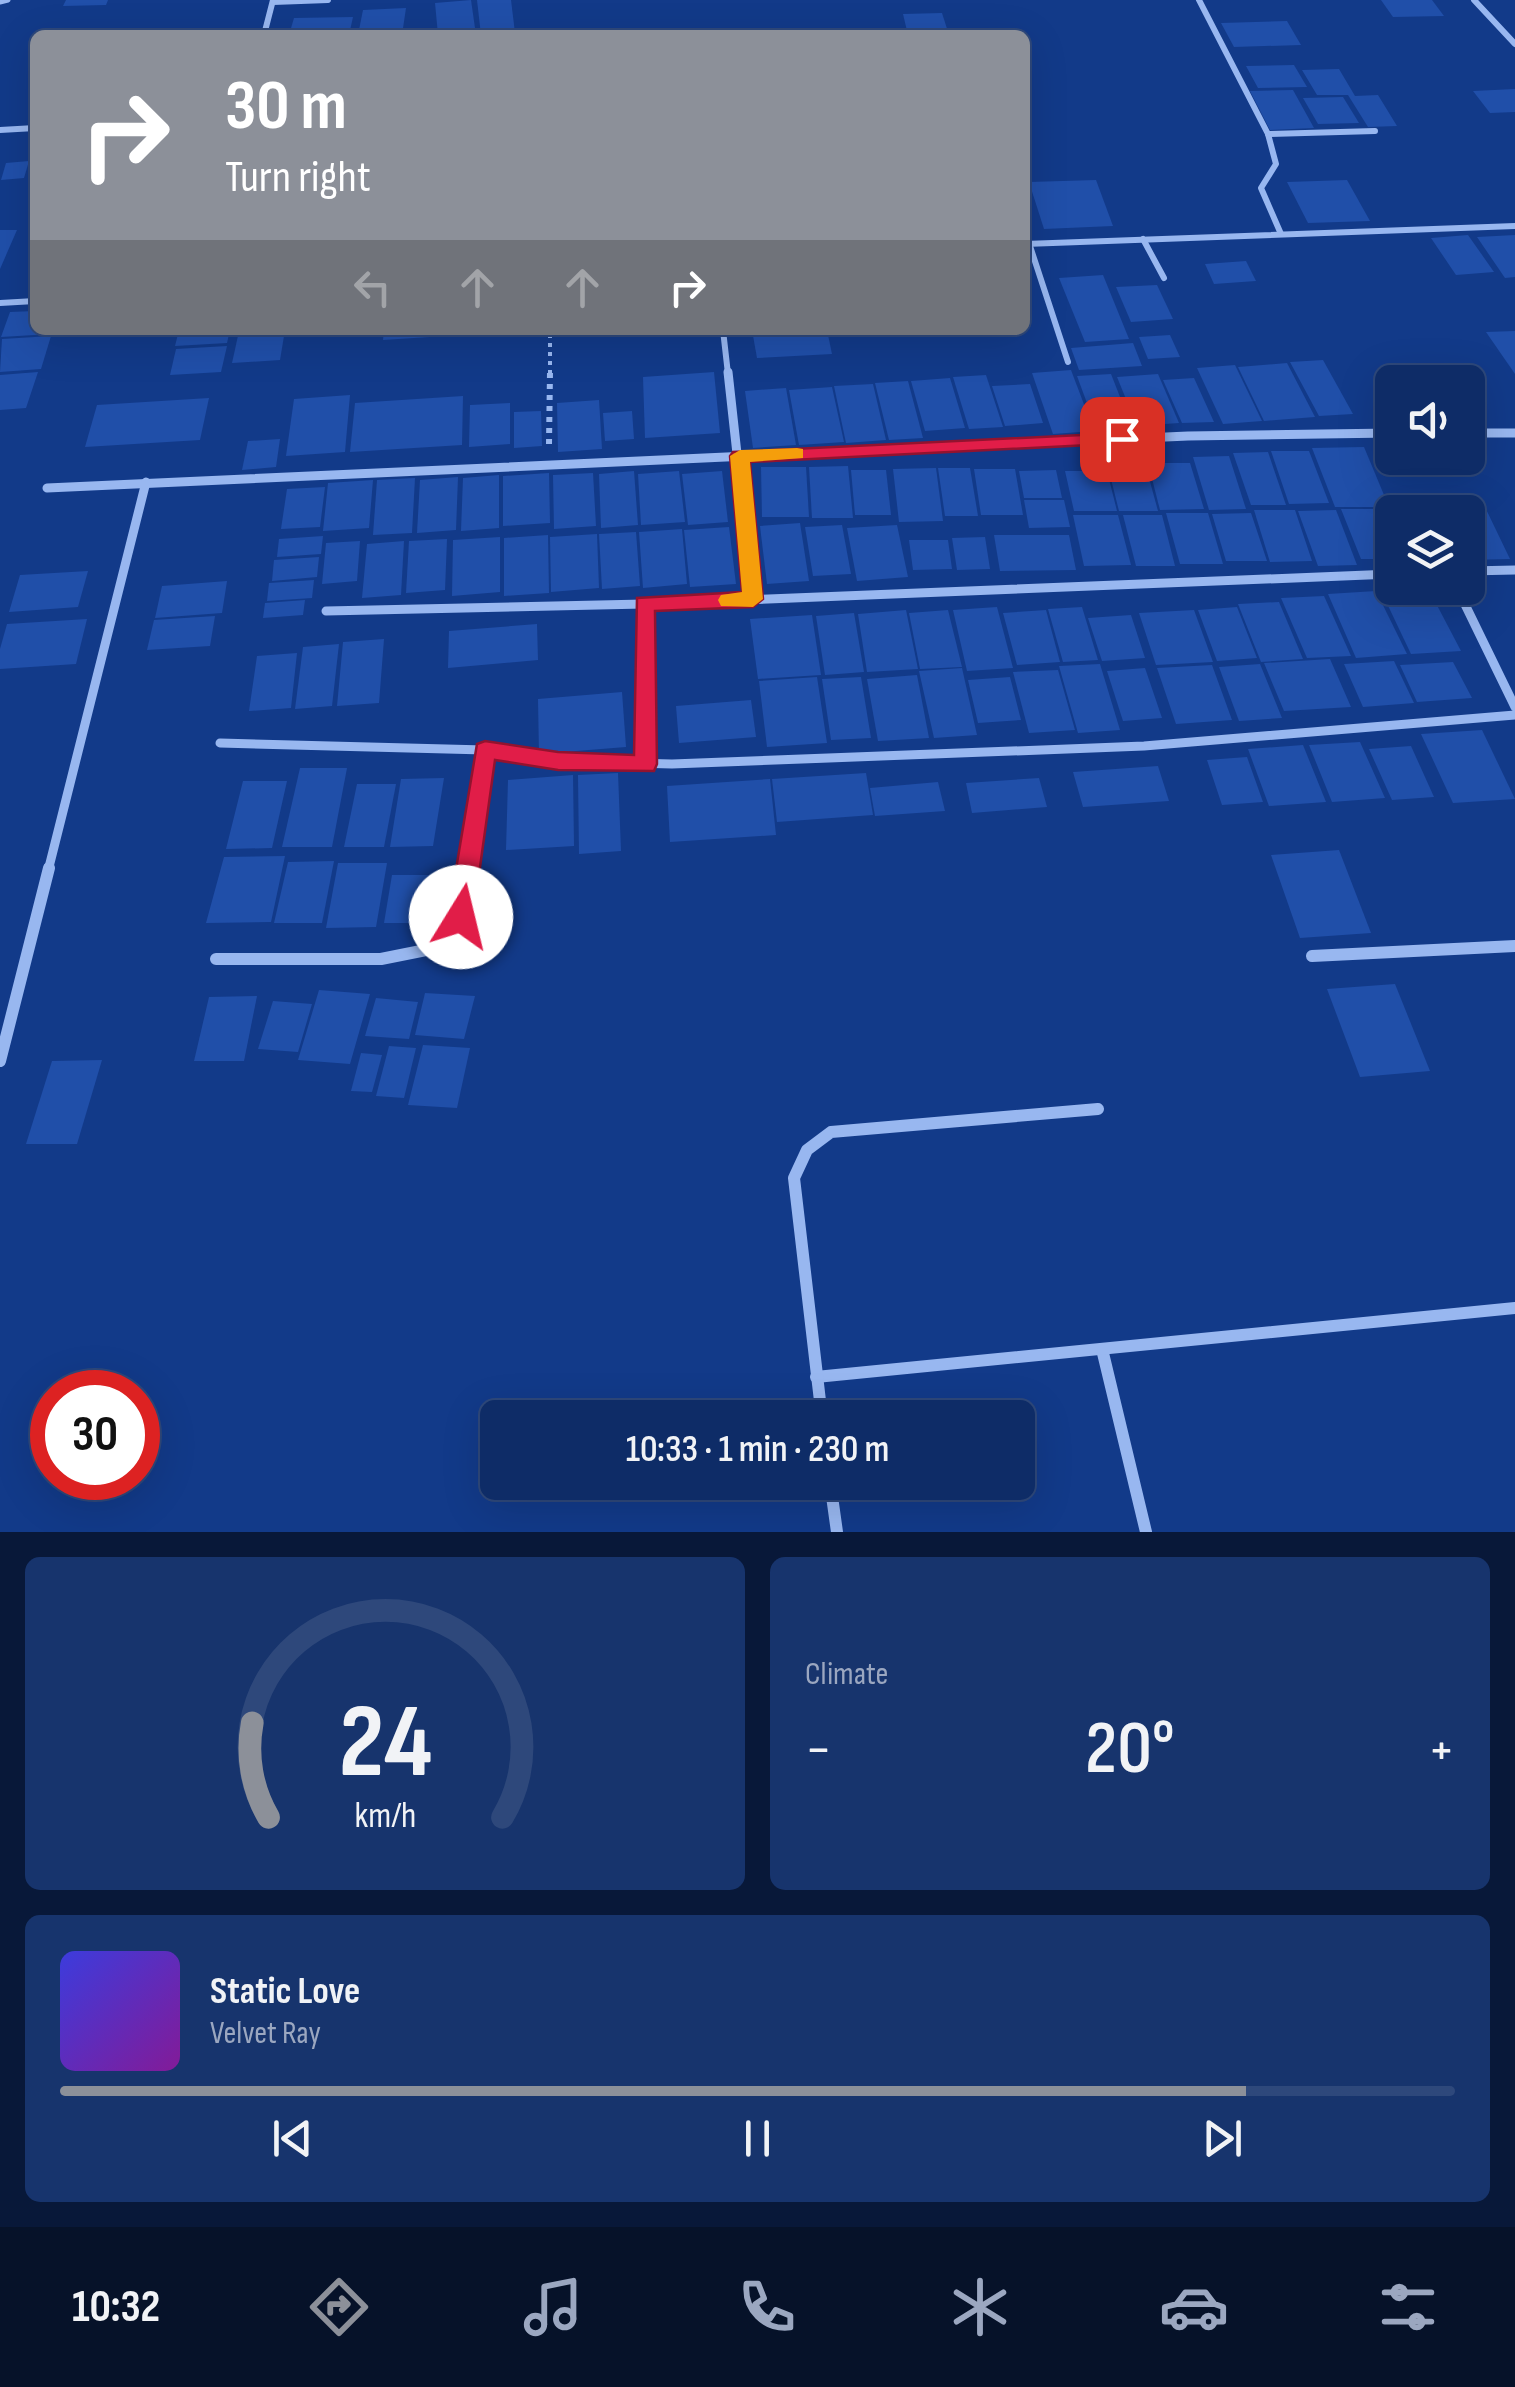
<!DOCTYPE html>
<meta charset="utf-8">
<style>
:root{--surface:#0e2c67;--page:#17346d;--text:#f1f3f6;--muted:#9ba7c0;--line:#2e487b;--accent:#8c9099}
body{margin:0;font-family:"Sofia Sans Condensed",sans-serif;background:var(--page);color:var(--text);height:100vh;display:flex;flex-direction:column;font-size:38px;white-space:nowrap}
*{box-sizing:border-box;margin:0}
p{font-size:32px;color:var(--muted)}
.icon{flex:none;width:55px;height:55px;fill:none;stroke:currentColor;stroke-width:2;stroke-linecap:round;stroke-linejoin:round}
.map{position:relative;height:1532px;overflow:hidden}
.sheet{display:flex;flex-direction:column;gap:25px;padding:25px;background:#081839;flex:1}
.sheet>*{flex:none}
.guide{position:absolute;left:30px;top:30px;width:1000px;height:305px;border-radius:15px;box-shadow:0 10px 40px #0002,0 0 0 2px var(--line);background:#8c9099;color:#fff;overflow:hidden}
.controls{position:absolute;left:1375px;top:365px;display:grid;gap:20px}
.controls a{display:grid;place-items:center;width:110px;height:110px;border-radius:15px;background:var(--surface);box-shadow:0 10px 40px #0002,0 0 0 2px var(--line);font-size:50px}
.speed{position:absolute;left:30px;top:1370px;display:flex;gap:20px;font-size:50px;font-weight:700;text-align:center}
.speed>*{display:grid;place-content:center;width:130px;height:130px;border-radius:50%;background:var(--surface);box-shadow:0 10px 40px #0002,0 0 0 2px var(--line);line-height:1}
.speed .limit{border:15px solid #d22;background:#fff;color:#111}
.pin{position:absolute;display:grid;place-items:center;width:85px;height:85px;color:#fff;margin:-42px;border-radius:20px;box-shadow:0 5px 15px #0006}
.me{position:absolute;width:110px;margin:-55px;rotate:9deg;stroke-linejoin:round;filter:drop-shadow(0 0 8px #0008)}
.turn{display:flex;align-items:center;gap:35px;height:210px;padding:0 30px;font-size:45px}
.turn .icon{width:130px;height:130px;stroke-width:2.5}
.turn b{display:block;font-size:70px;line-height:85px}
.lanes{display:flex;align-items:center;height:95px;padding:0 30px;background:#0003;justify-content:center;gap:50px;direction:ltr}
.lanes .off{opacity:.35}
.big{font-size:75px;font-weight:600;line-height:1.1}
.sheet .card{flex:1;display:flex;flex-direction:column;justify-content:center;gap:15px;min-width:0;padding:0 35px;border-radius:15px;background:var(--page)}
.sheet .dial{align-items:center;gap:0}
.dial svg{height:260px;overflow:visible;fill:none;stroke:var(--line);stroke-width:7;stroke-linecap:round;text-anchor:middle}
.dial text{fill:var(--text);stroke:none}
.song{display:flex;align-items:center;gap:30px}
.cover{width:120px;height:120px;border-radius:15px;background:linear-gradient(135deg,hsl(240 70% 55%),hsl(290 70% 35%))}
.played{height:10px;border-radius:5px;background:linear-gradient(90deg,var(--accent) 85%,var(--line) 85%)}
.keys{display:flex;justify-content:space-around;direction:ltr}
.heat{display:flex;justify-content:space-between;align-items:center;font-size:55px;direction:ltr}
.sheet .tiles{flex:1;display:grid;gap:25px;grid-template-columns:1fr 1fr}
.card:last-child{grid-column:span 2}
.trip{position:absolute;left:480px;top:1400px;width:555px;height:100px;border-radius:15px;background:var(--surface);box-shadow:0 10px 40px #0002,0 0 0 2px var(--line);font-weight:600;line-height:100px;text-align:center}
.menu{display:flex;height:160px;justify-content:space-around;align-items:center;background:#061229;color:var(--muted)}
.menu .icon{width:70px;height:70px}
.menu .current{color:var(--accent)}
.menu b{font-size:45px;color:var(--text)}
.map>svg:first-child{display:block}
</style>
<div class="map">
<svg width="1515" height="1532" viewBox="0 0 1515 1532">
<rect width="100%" height="100%" fill="#123a89"/>
<!-- building -->
<g fill="#204fa9">
<polygon points="66,0 108,0 106,5 63,6"/>
<polygon points="471,0 476,35 438,35 435,3"/>
<polygon points="477,0 511,0 515,33 481,35"/>
<polygon points="1381,0 1432,0 1444,16 1393,17"/>
<polygon points="406,8 402,35 358,35 363,10"/>
<polygon points="942,13 949,35 908,35 903,14"/>
<polygon points="353,17 349,35 289,35 294,18"/>
<polygon points="1287,21 1301,45 1234,47 1221,23"/>
<polygon points="1294,65 1307,87 1258,88 1246,66"/>
<polygon points="1339,69 1355,96 1378,95 1397,126 1368,127 1348,95 1317,95 1302,70"/>
<polygon points="1515,89 1515,112 1490,113 1473,91"/>
<polygon points="1293,90 1314,128 1270,130 1250,91"/>
<polygon points="1343,97 1359,123 1318,124 1303,98"/>
<polygon points="29,161 24,178 1,180 6,163"/>
<polygon points="1096,180 1113,226 1044,229 1029,182"/>
<polygon points="1347,180 1370,221 1308,223 1287,182"/>
<polygon points="0,230 17,230 0,269"/>
<polygon points="1468,235 1494,272 1456,275 1431,238"/>
<polygon points="1515,235 1515,277 1505,278 1477,237"/>
<polygon points="1246,261 1256,281 1214,284 1205,264"/>
<polygon points="1103,275 1129,339 1085,342 1059,278"/>
<polygon points="1157,285 1173,319 1131,322 1116,287"/>
<polygon points="35,311 35,330 52,330 51,334 1,337 10,312"/>
<polygon points="179,330 230,330 227,343 175,346"/>
<polygon points="285,330 280,360 232,363 239,331"/>
<polygon points="384,330 461,330 461,335 383,340"/>
<polygon points="752,330 827,330 832,354 757,358"/>
<polygon points="1515,331 1515,374 1486,332"/>
<polygon points="1170,335 1180,357 1148,359 1139,337"/>
<polygon points="51,336 41,369 0,372 2,339"/>
<polygon points="1133,343 1142,366 1079,370 1071,348"/>
<polygon points="227,346 221,372 170,375 176,349"/>
<polygon points="1323,360 1353,414 1319,416 1290,362"/>
<polygon points="1287,363 1315,417 1264,421 1238,367"/>
<polygon points="1235,365 1262,421 1223,424 1197,368"/>
<polygon points="1071,370 1094,431 1053,434 1032,373"/>
<polygon points="38,372 26,408 0,410 0,375"/>
<polygon points="714,372 720,433 645,438 643,377"/>
<polygon points="1111,374 1133,430 1098,433 1077,376"/>
<polygon points="1158,374 1179,423 1137,426 1117,377"/>
<polygon points="986,375 1003,427 969,429 953,377"/>
<polygon points="950,378 965,428 925,431 911,381"/>
<polygon points="1194,378 1214,422 1182,423 1163,380"/>
<polygon points="908,381 923,438 889,440 875,383"/>
<polygon points="873,384 886,440 846,443 834,386"/>
<polygon points="1030,384 1043,423 1005,426 992,386"/>
<polygon points="832,387 844,442 799,445 789,390"/>
<polygon points="786,388 796,445 753,448 745,391"/>
<polygon points="350,395 345,452 286,456 294,399"/>
<polygon points="463,396 462,445 350,452 355,403"/>
<polygon points="209,398 200,440 85,447 97,405"/>
<polygon points="599,400 602,449 558,452 557,403"/>
<polygon points="510,403 510,444 469,447 470,405"/>
<polygon points="541,411 542,446 514,448 514,412"/>
<polygon points="632,411 634,439 605,441 603,413"/>
<polygon points="280,439 276,467 242,470 248,441"/>
<polygon points="1364,447 1389,507 1335,507 1312,448"/>
<polygon points="1271,451 1309,451 1329,503 1289,504"/>
<polygon points="1268,452 1286,505 1251,505 1233,453"/>
<polygon points="1229,456 1246,509 1209,510 1193,457"/>
<polygon points="1148,463 1190,463 1204,509 1160,510"/>
<polygon points="848,466 853,518 812,518 809,467"/>
<polygon points="761,467 806,467 809,517 762,517"/>
<polygon points="1108,467 1146,467 1158,511 1119,511"/>
<polygon points="936,468 943,521 899,522 893,469"/>
<polygon points="938,468 970,468 978,516 945,516"/>
<polygon points="974,469 1015,469 1023,515 981,515"/>
<polygon points="851,470 886,470 891,515 855,515"/>
<polygon points="1056,470 1062,498 1024,498 1019,471"/>
<polygon points="634,471 638,525 601,528 599,474"/>
<polygon points="679,471 685,522 641,525 638,474"/>
<polygon points="722,471 728,522 688,525 682,474"/>
<polygon points="1065,471 1107,471 1117,511 1074,511"/>
<polygon points="549,473 550,523 503,526 503,476"/>
<polygon points="593,473 596,526 554,529 553,475"/>
<polygon points="499,475 499,528 461,531 463,478"/>
<polygon points="458,477 456,530 417,533 420,480"/>
<polygon points="415,478 412,533 373,535 377,480"/>
<polygon points="373,480 369,528 323,531 328,483"/>
<polygon points="325,487 320,527 281,529 287,489"/>
<polygon points="1024,500 1064,500 1070,527 1029,528"/>
<polygon points="1484,505 1510,559 1468,560 1468,512 1445,512 1442,506"/>
<polygon points="1341,509 1390,509 1392,559 1361,559"/>
<polygon points="1254,510 1295,510 1312,561 1270,562"/>
<polygon points="1336,510 1357,565 1318,566 1298,511"/>
<polygon points="1166,513 1208,513 1223,564 1180,564"/>
<polygon points="1251,513 1267,561 1226,561 1212,514"/>
<polygon points="1073,515 1118,515 1131,565 1084,566"/>
<polygon points="1123,515 1162,515 1175,566 1136,566"/>
<polygon points="800,523 809,581 767,584 760,526"/>
<polygon points="842,525 851,574 813,576 805,527"/>
<polygon points="897,525 908,577 857,581 847,528"/>
<polygon points="729,527 736,584 690,587 684,530"/>
<polygon points="682,529 687,584 643,588 639,532"/>
<polygon points="636,532 640,586 602,589 599,534"/>
<polygon points="597,534 599,588 551,592 550,537"/>
<polygon points="548,535 549,593 504,596 504,538"/>
<polygon points="994,535 1069,535 1076,570 1000,571"/>
<polygon points="323,536 321,554 277,557 279,539"/>
<polygon points="500,537 500,592 452,596 453,540"/>
<polygon points="985,537 990,569 957,570 952,538"/>
<polygon points="447,539 445,590 406,593 409,541"/>
<polygon points="909,540 948,540 952,569 913,570"/>
<polygon points="360,541 357,581 322,584 326,543"/>
<polygon points="404,541 401,595 362,598 367,544"/>
<polygon points="319,557 317,577 272,581 274,560"/>
<polygon points="88,571 78,607 9,612 20,575"/>
<polygon points="314,580 312,598 267,601 269,583"/>
<polygon points="227,581 222,613 155,618 162,586"/>
<polygon points="1429,590 1461,651 1411,654 1382,593"/>
<polygon points="1376,591 1407,654 1356,658 1328,594"/>
<polygon points="1324,596 1351,656 1307,658 1281,598"/>
<polygon points="305,600 303,615 263,618 265,603"/>
<polygon points="1279,602 1303,659 1261,662 1238,604"/>
<polygon points="997,607 1013,668 967,671 953,610"/>
<polygon points="1082,607 1098,660 1063,662 1048,609"/>
<polygon points="1237,607 1257,658 1217,661 1198,610"/>
<polygon points="906,610 918,669 867,672 858,614"/>
<polygon points="948,610 962,667 920,669 909,613"/>
<polygon points="1046,610 1060,662 1017,665 1003,613"/>
<polygon points="1194,610 1213,662 1156,665 1139,613"/>
<polygon points="854,613 864,672 825,675 816,616"/>
<polygon points="812,615 821,675 758,679 750,619"/>
<polygon points="1131,615 1145,658 1102,661 1088,618"/>
<polygon points="215,616 210,646 147,650 154,620"/>
<polygon points="87,619 76,664 0,669 0,649 7,624"/>
<polygon points="537,624 538,660 448,668 449,631"/>
<polygon points="384,639 379,703 337,706 343,642"/>
<polygon points="339,644 332,706 295,709 303,647"/>
<polygon points="297,653 291,708 249,711 257,656"/>
<polygon points="1330,659 1351,707 1284,711 1264,663"/>
<polygon points="1394,661 1414,703 1363,707 1344,664"/>
<polygon points="1453,662 1472,698 1417,702 1400,665"/>
<polygon points="1100,664 1120,730 1078,733 1059,666"/>
<polygon points="1260,664 1282,718 1239,721 1219,667"/>
<polygon points="1212,665 1232,720 1176,724 1157,668"/>
<polygon points="962,668 977,735 934,738 919,671"/>
<polygon points="1145,668 1162,718 1123,721 1107,671"/>
<polygon points="1058,670 1075,730 1029,733 1013,672"/>
<polygon points="917,675 929,738 878,741 867,679"/>
<polygon points="817,677 827,743 767,747 759,681"/>
<polygon points="861,677 871,738 831,740 822,679"/>
<polygon points="1010,677 1021,720 978,723 968,680"/>
<polygon points="622,692 626,747 539,754 538,699"/>
<polygon points="751,700 756,737 679,743 676,706"/>
<polygon points="1482,730 1515,799 1453,803 1421,734"/>
<polygon points="1360,742 1385,798 1332,802 1309,745"/>
<polygon points="1303,745 1326,802 1269,806 1248,749"/>
<polygon points="1411,746 1434,797 1392,800 1369,749"/>
<polygon points="1247,757 1263,802 1222,805 1207,760"/>
<polygon points="1158,766 1169,801 1083,807 1073,772"/>
<polygon points="300,768 347,768 332,847 282,847"/>
<polygon points="618,773 621,851 579,854 578,775"/>
<polygon points="866,773 873,815 777,822 772,779"/>
<polygon points="573,775 574,846 506,850 508,780"/>
<polygon points="444,778 433,846 390,847 401,779"/>
<polygon points="1039,778 1047,807 972,813 966,783"/>
<polygon points="770,779 776,835 670,842 667,786"/>
<polygon points="243,781 287,781 272,848 226,849"/>
<polygon points="938,782 945,811 875,816 870,788"/>
<polygon points="357,784 396,784 384,847 344,847"/>
<polygon points="1339,850 1371,933 1300,938 1271,855"/>
<polygon points="285,856 271,922 206,923 224,857"/>
<polygon points="334,861 322,923 274,923 288,862"/>
<polygon points="338,863 387,863 376,927 326,928"/>
<polygon points="392,875 439,875 432,923 384,923"/>
<polygon points="1395,984 1430,1071 1360,1077 1327,989"/>
<polygon points="319,990 370,994 350,1064 298,1060"/>
<polygon points="425,993 475,996 464,1039 415,1035"/>
<polygon points="257,996 244,1061 194,1061 209,997"/>
<polygon points="376,998 418,1002 409,1039 365,1036"/>
<polygon points="273,1001 312,1004 298,1052 258,1049"/>
<polygon points="423,1045 470,1048 457,1108 408,1105"/>
<polygon points="389,1046 416,1048 404,1098 376,1096"/>
<polygon points="361,1053 382,1055 372,1092 351,1091"/>
<polygon points="102,1060 77,1144 26,1144 52,1061"/>
</g>
<g fill="none" stroke-linecap="round" stroke-linejoin="round">
<!-- path-far1 -->
<polyline stroke="#98b7f0" stroke-width="4" stroke-dasharray="4 5" stroke-linecap="butt" points="550,374 550,330"/>
<!-- path -->
<polyline stroke="#98b7f0" stroke-width="6" stroke-dasharray="5 6" stroke-linecap="butt" points="549,444 550,372"/>
<!-- lane -->
<polyline stroke="#98b7f0" stroke-width="5" points="0,2 8,0"/>
<!-- street-far2 -->
<g stroke="#98b7f0" stroke-width="6">
<polyline points="1199,0 1268,134 1276,164 1261,188 1281,234"/>
<polyline points="1474,0 1515,44"/>
<polyline points="273,2 328,0"/>
<polyline points="264,35 273,0"/>
<polyline points="0,130 35,128"/>
<polyline points="1268,134 1375,131"/>
<polyline points="1143,239 1164,278"/>
<polyline points="1029,243 1068,362"/>
<polyline points="1025,244 1515,226"/>
<polyline points="0,303 35,301"/>
<polyline points="723,330 728,374"/>
</g>
<!-- street-far1 -->
<g stroke="#98b7f0" stroke-width="9">
<polyline points="728,372 753,599"/>
<polyline points="1468,433 1515,433"/>
<polyline points="47,488 1188,436 1392,433"/>
<polyline points="1468,571 1515,570"/>
<polyline points="1457,588 1515,707"/>
<polyline points="644,604 646,764"/>
<polyline points="326,611 644,604 1392,574"/>
<polyline points="220,743 485,750 558,761 672,764 1144,746 1515,715"/>
<polyline points="48,871 146,482"/>
<polyline points="468,871 485,750"/>
</g>
<!-- street -->
<g stroke="#98b7f0" stroke-width="12">
<polyline points="1312,956 1515,946"/>
<polyline points="216,959 381,959 441,947 463,909 469,868"/>
<polyline points="0,1061 49,868"/>
<polyline points="1102,1349 1146,1532"/>
<polyline points="816,1377 1515,1308"/>
<polyline points="822,1418 794,1178 807,1150 831,1132 1098,1109"/>
<polyline points="830,1482 837,1532"/>
</g>
</g>
<!-- route -->
<polygon fill="#e11d48" stroke="#92132f" stroke-width="2.5" points="1122,433 1129,434 1129,443 750,462 763,599 753,607 655,611 657,764 654,771 558,770 495,760 473,917 469,924 461,927 452,924 448,917 477,744 485,741 558,752 634,755 637,598 742,592 730,456 733,452"/>
<!-- slow -->
<polygon fill="#f59e0b" points="797,448 803,449 803,458 750,462 763,599 753,607 721,606 718,600 721,595 742,592 730,456 740,450"/>
</svg>
<div class="controls">
<a><svg class="icon" aria-label="sound" viewBox="0 0 24 24"><path d="M4 9h4l5-4v14l-5-4H4zM17 9q2 3 0 6"/></svg></a>
<a><svg class="icon" aria-label="layers" viewBox="0 0 24 24"><path d="M12 4l9 5-9 5-9-5zM3 14l9 5 9-5"/></svg></a>
</div>
<div class="speed"><div class="limit">30</div></div>
<div class="pin" style="left:1122px;top:439px;background:#d93025"><svg class="icon" aria-label="arrive" viewBox="0 0 24 24"><path d="M6 21V4h12l-3 4 3 4H6"/></svg></div>
<svg class="me" style="left:461px;top:917px" viewBox="-20 -20 40 40"><circle r="19" fill="#fff"/><path d="M0-13L10 11 0 6-10 11z" fill="#e11d48"/></svg>
<div class="trip">10:33 · 1 min · 230 m</div>
<div class="guide">
<div class="turn"><svg class="icon" aria-label="right" viewBox="0 0 24 24"><path d="M7 20v-9h11M14 6l5 5-5 5"/></svg><div><b>30 m</b>Turn right</div></div>
<div class="lanes"><svg class="icon off" aria-label="left" viewBox="0 0 24 24"><path d="M17 20v-9H6M10 6l-5 5 5 5"/></svg><svg class="icon off" aria-label="ahead" viewBox="0 0 24 24"><path d="M12 20V5M6 11l6-6 6 6"/></svg><svg class="icon off" aria-label="ahead" viewBox="0 0 24 24"><path d="M12 20V5M6 11l6-6 6 6"/></svg><svg class="icon" aria-label="right" viewBox="0 0 24 24"><path d="M7 20v-9h11M14 6l5 5-5 5"/></svg></div>
</div>
</div>
<section class="sheet">
<div class="tiles">
<div class="card dial"><svg viewBox="0 0 100 80">
<path d="M14 69A42 42 0 1 1 86 69"/>
<path d="M14 69A42 42 0 0 1 9 40" stroke="#8c9099"/>
<text x="50" y="56" font-size="32" font-weight="700">24</text>
<text x="50" y="72" font-size="11">km/h</text>
</svg></div>
<div class="card"><p>Climate</p>
<div class="heat"><a>−</a><b class="big">20°</b><a>+</a></div>
</div>
<div class="card">
<div class="song"><i class="cover"></i><div><b>Static Love</b><p>Velvet Ray</p></div></div>
<div class="played"></div>
<div class="keys"><svg class="icon" aria-label="previous" viewBox="0 0 24 24"><path d="M18 5L8 12l10 7zM5 5v14"/></svg><svg class="icon" aria-label="pause" viewBox="0 0 24 24"><path d="M8 5v14M16 5v14"/></svg><svg class="icon" aria-label="next" viewBox="0 0 24 24"><path d="M6 5l10 7-10 7zM19 5v14"/></svg></div>
</div>
</div>
</section>
<nav class="menu">
<b>10:32</b>
<svg class="icon current" aria-label="directions" viewBox="0 0 24 24"><path d="M12 3l9 9-9 9-9-9zM9 14v-3h6M13 9l2 2-2 2"/></svg>
<svg class="icon" aria-label="music" viewBox="0 0 24 24"><path d="M9 18V5l10-2v13"/><circle cx="6" cy="18" r="3"/><circle cx="16" cy="16" r="3"/></svg>
<svg class="icon" aria-label="phone" viewBox="0 0 24 24"><path d="M5 4h4l2 5-3 2q2 4 5 5l2-3 5 2v4C11 20 4 13 5 4z"/></svg>
<svg class="icon" aria-label="climate" viewBox="0 0 24 24"><path d="M12 3v18M4 7l16 10M4 17L20 7"/></svg>
<svg class="icon" aria-label="car" viewBox="0 0 24 24"><path d="M5 17H2v-5l4-1 3-4h7l3 4 3 1v5h-3M9 17h6M6 11h13"/><circle cx="7" cy="17" r="2"/><circle cx="17" cy="17" r="2"/></svg>
<svg class="icon" aria-label="filters" viewBox="0 0 24 24"><path d="M4 7h16M4 17h16"/><circle cx="9" cy="7" r="2"/><circle cx="15" cy="17" r="2"/></svg>
</nav>
